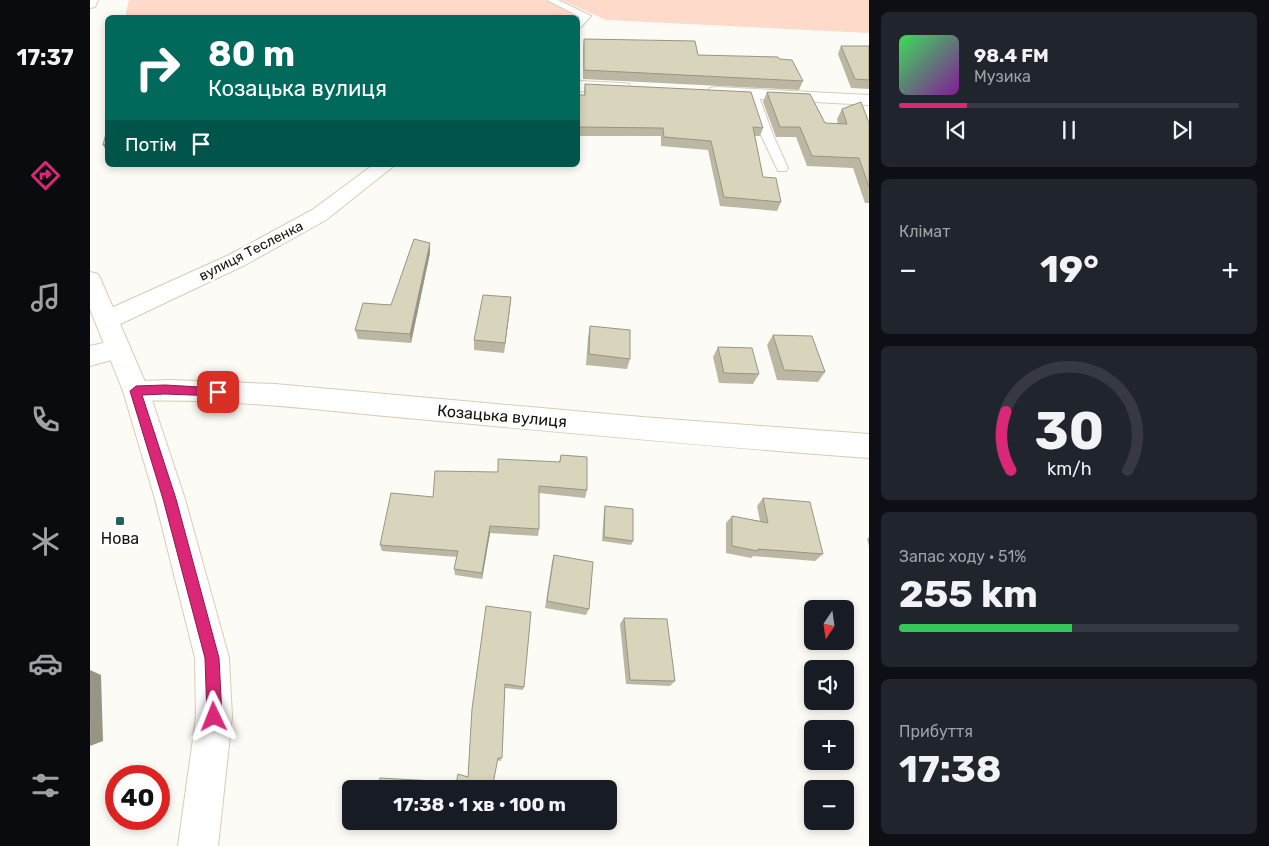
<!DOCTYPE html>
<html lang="uk">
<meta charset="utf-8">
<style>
:root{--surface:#171b24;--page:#20242c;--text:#f1f3f6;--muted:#9ea1a6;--line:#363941;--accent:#db2777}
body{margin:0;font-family:Rubik,sans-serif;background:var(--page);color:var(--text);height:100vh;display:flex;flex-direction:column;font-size:19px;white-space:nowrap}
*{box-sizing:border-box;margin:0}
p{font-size:16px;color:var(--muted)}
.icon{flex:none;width:28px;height:28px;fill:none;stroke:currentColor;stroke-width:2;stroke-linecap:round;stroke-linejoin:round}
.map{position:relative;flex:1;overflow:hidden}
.panel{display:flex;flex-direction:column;gap:12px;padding:12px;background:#0d0f14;width:400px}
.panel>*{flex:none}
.guide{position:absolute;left:15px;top:15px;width:475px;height:152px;border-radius:8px;box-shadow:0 2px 8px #0003;background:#00695c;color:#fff;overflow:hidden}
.needle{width:32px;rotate:193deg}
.controls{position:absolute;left:714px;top:600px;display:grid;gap:10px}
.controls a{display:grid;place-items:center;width:50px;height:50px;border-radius:8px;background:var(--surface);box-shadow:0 2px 8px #0003;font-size:25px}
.speed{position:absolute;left:15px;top:765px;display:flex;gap:10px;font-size:25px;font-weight:700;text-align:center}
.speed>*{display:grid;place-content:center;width:65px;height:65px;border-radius:50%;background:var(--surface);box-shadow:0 2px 8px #0003;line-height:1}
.speed .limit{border:8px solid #d22;background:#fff;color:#111}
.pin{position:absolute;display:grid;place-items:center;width:42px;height:42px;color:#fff;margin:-21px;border-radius:10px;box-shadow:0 2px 8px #0006}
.me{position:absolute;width:55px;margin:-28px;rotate:358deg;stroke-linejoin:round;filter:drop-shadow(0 0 4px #0008)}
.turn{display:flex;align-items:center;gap:18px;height:105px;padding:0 20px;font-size:22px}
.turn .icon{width:65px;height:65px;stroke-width:2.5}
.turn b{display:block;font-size:35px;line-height:42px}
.then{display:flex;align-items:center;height:48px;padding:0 20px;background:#0003;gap:10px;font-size:19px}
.big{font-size:38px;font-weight:700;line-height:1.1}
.panel .widget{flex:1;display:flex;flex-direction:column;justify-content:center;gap:8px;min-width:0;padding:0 18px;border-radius:8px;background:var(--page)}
.panel .dial{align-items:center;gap:0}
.dial svg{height:130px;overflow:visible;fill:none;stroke:var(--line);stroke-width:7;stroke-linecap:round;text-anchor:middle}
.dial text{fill:var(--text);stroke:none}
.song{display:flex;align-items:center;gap:15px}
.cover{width:60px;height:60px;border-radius:8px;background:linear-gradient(135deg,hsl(130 70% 55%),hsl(290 70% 35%))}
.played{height:5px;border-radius:2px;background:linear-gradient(90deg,var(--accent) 20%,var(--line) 20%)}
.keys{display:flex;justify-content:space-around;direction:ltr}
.heat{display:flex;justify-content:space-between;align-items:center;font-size:28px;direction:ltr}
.charge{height:8px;border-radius:4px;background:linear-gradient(90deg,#34c759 51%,var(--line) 0)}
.trip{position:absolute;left:252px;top:780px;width:275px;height:50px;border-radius:8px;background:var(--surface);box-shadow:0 2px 8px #0003;font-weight:700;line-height:50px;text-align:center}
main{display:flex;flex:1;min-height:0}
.dock{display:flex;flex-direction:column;width:90px;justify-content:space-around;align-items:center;background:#090b0e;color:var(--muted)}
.dock .icon{width:35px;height:35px}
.dock .active{color:var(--accent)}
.dock b{font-size:22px;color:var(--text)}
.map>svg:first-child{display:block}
</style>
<main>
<nav class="dock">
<b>17:37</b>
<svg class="icon active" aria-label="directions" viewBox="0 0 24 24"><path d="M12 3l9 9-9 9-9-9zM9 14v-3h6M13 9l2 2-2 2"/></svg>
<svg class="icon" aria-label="music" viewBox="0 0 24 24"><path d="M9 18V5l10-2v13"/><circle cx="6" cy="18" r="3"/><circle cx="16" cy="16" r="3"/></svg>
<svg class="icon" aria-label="phone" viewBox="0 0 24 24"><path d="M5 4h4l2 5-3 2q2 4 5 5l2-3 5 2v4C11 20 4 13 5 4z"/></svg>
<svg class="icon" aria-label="climate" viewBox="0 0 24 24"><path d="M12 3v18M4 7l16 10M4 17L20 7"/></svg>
<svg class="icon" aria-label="car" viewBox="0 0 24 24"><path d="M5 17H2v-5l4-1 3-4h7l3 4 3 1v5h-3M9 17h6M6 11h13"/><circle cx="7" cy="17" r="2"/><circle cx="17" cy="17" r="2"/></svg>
<svg class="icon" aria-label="filters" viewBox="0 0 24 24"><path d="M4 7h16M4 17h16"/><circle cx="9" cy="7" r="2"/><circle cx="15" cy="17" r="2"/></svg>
</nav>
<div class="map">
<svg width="779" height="846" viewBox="0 0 779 846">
<rect width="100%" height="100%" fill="#fdfbf6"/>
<!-- green -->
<g fill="#fedacb">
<polygon points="39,0 454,0 471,8 486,17 35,17"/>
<polygon points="471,0 779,0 779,33 516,20"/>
</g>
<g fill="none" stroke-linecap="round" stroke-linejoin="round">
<defs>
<g id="lane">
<polygon points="457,0 468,0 501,16 491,27 488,28 488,20 490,17"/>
<polygon points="663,91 668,94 683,135 698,168 696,171 688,171 671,135 658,94"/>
</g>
<g id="street">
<polygon points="488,81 533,83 539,84 541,88 539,92 533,93 488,91"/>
<polygon points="626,87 779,95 779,105 620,96 617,92 620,88"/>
<polygon points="283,165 305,165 236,220 155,265 26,326 17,329 8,326 5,320 8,314 139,255 222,210"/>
<polygon points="27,340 36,342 40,349 36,356 0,366 0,346"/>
<path d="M81 380 185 384 552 417 779 434V458C628 447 478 433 328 419 234 411 141 398 46 401L37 398 33 391 37 384 46 381Z"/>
</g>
<g id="secondary">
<polygon points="0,0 8,0 5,7 0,8"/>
<polygon points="0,272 8,274 11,280 59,391 95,499 139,658 142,717 128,846 88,846 106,717 105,658 65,499 33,391 0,309"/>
</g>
</defs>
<!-- lane casing -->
<use href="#lane" stroke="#d9ccb5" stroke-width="2"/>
<!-- street casing -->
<use href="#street" stroke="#d9ccb5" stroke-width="2"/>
<!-- secondary casing -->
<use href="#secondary" stroke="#d9ccb5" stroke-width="2"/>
<!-- lane -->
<use href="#lane" fill="#fff" fill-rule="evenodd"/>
<!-- street -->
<use href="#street" fill="#fff" fill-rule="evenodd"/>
<!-- secondary -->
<use href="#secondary" fill="#fff" fill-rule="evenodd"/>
</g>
<!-- wall -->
<g fill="#bbb7a2">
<polygon points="494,39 608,55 689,59 713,81 709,90 493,79 493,48"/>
<polygon points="751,46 779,46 779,89 761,88 748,54"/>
<polygon points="495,84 673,128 670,136 665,136 673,177 691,202 687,211 630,206 618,150 571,146 571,136 488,136 488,95 494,95"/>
<polygon points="677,92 735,123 748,124 747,119 752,109 779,123 779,203 775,203 763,168 717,166 706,137 686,137 673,102"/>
<polygon points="340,243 340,253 321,343 268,339 265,330 301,305"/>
<polygon points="421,297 420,308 414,353 384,350 384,340"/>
<polygon points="500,326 540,359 537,369 496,365 498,337"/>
<polygon points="683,335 735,372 728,382 687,380 677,345"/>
<polygon points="628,347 669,374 663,384 629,383 623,357"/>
<polygon points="471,455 497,490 495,498 449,493 449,529 448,536 400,533 392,579 365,575 364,569 367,557 292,551 290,545 343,497 408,472 469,462"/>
<polygon points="673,498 733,554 725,561 663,556 661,558 636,553 636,523 642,516 670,521 667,506"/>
<polygon points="515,506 543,541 541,545 512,541 514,510"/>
<polygon points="779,537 779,546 777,539"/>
<polygon points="464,555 499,609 496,615 455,608 462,562"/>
<polygon points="396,606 434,687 433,690 415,688 411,761 407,760 378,777"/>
<polygon points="534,618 585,681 580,686 536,684 530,624"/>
<polygon points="285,821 342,821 342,826 288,824 285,823"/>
</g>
<!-- shaded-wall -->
<g fill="#989584">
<polygon points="18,144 18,153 13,145"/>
<polygon points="340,243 340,253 321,343 320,334"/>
<polygon points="421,297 420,308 414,353 415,343"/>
<polygon points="400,526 400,533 392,579 392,573"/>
<polygon points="0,670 11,675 13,741 0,746"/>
<polygon points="344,781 345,783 345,789 343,789"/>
</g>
<!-- building -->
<g fill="#d9d5bc" stroke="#989584">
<polygon points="494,39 605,41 608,55 688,57 689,59 702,60 713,81 494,70"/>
<polygon points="751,46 779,46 779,80 765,79"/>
<polygon points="495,84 661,92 673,128 663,127 673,177 686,178 691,202 634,197 621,141 574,137 573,128 488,127 488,95 495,95"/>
<polygon points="677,92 720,94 735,123 757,124 752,109 771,102 779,123 779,187 769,158 722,156 710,127 690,127"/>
<polygon points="18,126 18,144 13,145"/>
<polygon points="324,239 340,243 320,334 265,330 273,303 301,305"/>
<polygon points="393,295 421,297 415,343 384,340"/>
<polygon points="500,326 540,330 540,359 499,354"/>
<polygon points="683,335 722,336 735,372 694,370"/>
<polygon points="628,347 662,348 669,374 634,373"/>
<polygon points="471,455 497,457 497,490 449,486 449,529 400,526 392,573 364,569 368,551 290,545 301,493 343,497 345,471 408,472 408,459 470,462"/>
<polygon points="673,498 720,502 733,554 668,549 668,551 642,546 642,516 678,523"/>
<polygon points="515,506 543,509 543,541 514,537"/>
<polygon points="464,555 503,562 499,609 457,601"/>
<polygon points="396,606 441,612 434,687 415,684 412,758 408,758 402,789 365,789 368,774 378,777 382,709"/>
<polygon points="534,618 577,619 585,681 540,680"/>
<polygon points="0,675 1,738 0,738"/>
<polygon points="290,778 344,781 343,789 289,789"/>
<polygon points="285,821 341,821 340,826 285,823"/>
</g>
<!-- route -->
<polygon fill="#db2777" stroke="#8e194d" points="75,385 128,388 133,392 128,396 75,394 52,395 86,499 129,658 132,717 130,722 124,724 119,722 117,717 115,658 73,499 40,391 46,386"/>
<!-- markers -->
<rect fill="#1e6457" stroke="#fff" stroke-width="2" x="25" y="516" width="10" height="10" rx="2.5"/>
<g text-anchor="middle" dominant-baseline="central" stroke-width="5" stroke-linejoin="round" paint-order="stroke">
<!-- far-street labels -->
<g font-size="14" fill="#17120a" stroke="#fff">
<text transform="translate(161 251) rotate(-27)">вулиця Тесленка</text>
</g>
<!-- street labels -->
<g font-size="16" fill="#17120a" stroke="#fff">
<text transform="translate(412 416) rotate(5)">Козацька вулиця</text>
</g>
<!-- poi labels -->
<g font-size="16" fill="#17120a" stroke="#fff">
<text x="30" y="538">Нова</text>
</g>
</g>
</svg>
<div class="controls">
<a><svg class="needle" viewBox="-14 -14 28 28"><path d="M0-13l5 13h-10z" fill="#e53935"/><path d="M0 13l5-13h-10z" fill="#9ea1a6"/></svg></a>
<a><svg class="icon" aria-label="sound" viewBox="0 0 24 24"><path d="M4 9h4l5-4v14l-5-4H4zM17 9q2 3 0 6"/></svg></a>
<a>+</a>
<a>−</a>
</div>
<div class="speed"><div class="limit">40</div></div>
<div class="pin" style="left:128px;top:392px;background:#d93025"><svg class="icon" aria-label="arrive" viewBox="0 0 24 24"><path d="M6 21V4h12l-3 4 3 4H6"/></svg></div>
<svg class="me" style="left:124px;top:717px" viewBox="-20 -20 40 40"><path d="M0-17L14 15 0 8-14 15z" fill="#db2777" stroke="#fff" stroke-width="4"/></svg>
<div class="trip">17:38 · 1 хв · 100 m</div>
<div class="guide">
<div class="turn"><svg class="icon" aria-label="right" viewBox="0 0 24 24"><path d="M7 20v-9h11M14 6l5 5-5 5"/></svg><div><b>80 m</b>Козацька вулиця</div></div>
<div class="then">Потім<svg class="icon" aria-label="arrive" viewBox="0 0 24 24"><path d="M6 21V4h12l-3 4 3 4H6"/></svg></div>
</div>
</div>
<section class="panel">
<div class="widget">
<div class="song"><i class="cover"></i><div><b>98.4 FM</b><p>Музика</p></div></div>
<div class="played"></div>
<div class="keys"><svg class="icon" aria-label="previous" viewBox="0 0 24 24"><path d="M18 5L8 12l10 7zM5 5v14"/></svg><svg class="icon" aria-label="pause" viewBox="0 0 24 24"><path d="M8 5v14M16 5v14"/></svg><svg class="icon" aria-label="next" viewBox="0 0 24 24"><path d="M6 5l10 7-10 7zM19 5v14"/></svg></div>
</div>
<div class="widget"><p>Клімат</p>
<div class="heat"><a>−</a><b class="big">19°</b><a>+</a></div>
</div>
<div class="widget dial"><svg viewBox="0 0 100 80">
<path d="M14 69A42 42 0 1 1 86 69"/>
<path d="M14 69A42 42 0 0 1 11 33" stroke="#db2777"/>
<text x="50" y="56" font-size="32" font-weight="700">30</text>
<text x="50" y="72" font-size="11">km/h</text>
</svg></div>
<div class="widget"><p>Запас ходу · 51%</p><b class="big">255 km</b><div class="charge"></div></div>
<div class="widget"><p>Прибуття</p><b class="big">17:38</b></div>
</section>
</main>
